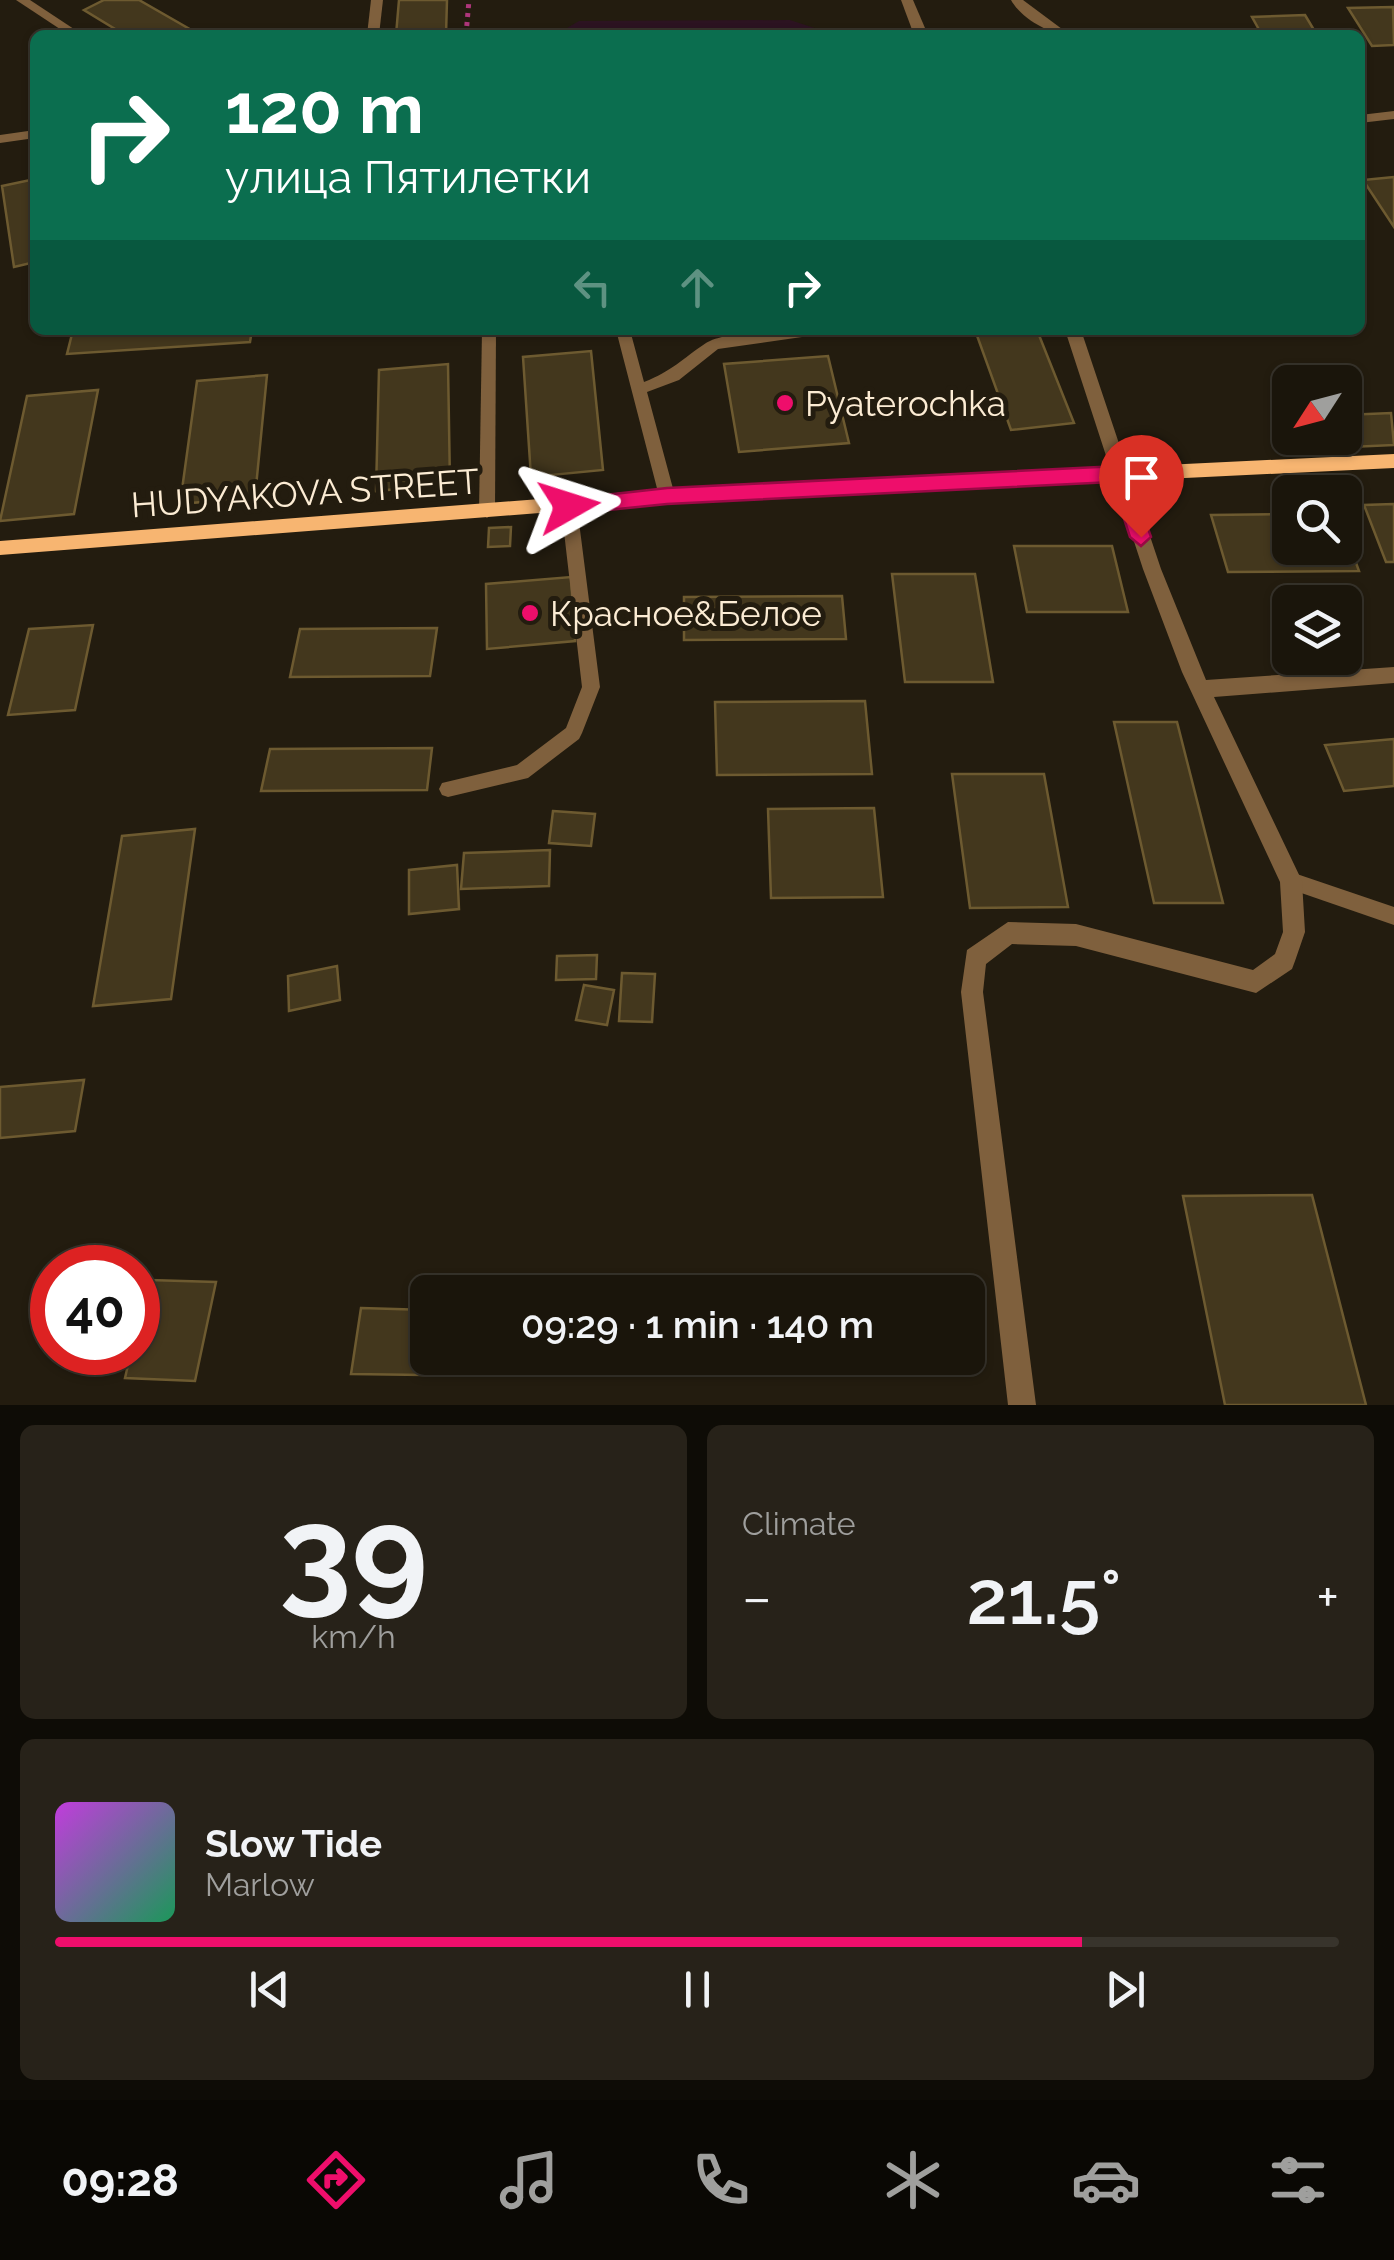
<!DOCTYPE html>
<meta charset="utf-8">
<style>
:root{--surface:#1a150b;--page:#272219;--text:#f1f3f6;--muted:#9f9f9d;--line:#38342c;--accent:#ee0e6b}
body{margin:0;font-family:Raleway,sans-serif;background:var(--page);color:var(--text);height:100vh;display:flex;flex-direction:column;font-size:38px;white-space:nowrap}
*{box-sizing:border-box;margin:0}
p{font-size:32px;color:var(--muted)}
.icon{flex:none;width:55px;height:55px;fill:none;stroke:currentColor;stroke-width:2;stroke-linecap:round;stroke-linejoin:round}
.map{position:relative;height:1405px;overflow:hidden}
.details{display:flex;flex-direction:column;gap:20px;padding:20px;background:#0e0c06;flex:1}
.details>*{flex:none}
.hud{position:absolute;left:30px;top:30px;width:1335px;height:305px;border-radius:15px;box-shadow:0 2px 8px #0004,0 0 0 2px var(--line);background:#0b6e4f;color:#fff;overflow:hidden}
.needle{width:65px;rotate:234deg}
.buttons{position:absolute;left:1272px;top:365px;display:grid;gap:20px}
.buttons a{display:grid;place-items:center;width:90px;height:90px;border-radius:15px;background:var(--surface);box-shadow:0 2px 8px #0004,0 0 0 2px var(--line);font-size:50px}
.speed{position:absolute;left:30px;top:1245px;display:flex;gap:20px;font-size:50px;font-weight:700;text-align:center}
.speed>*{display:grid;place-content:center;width:130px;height:130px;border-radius:50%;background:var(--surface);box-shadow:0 2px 8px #0004,0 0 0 2px var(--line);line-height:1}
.speed .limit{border:15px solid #d22;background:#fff;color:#111}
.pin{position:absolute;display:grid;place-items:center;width:85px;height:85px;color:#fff;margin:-102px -42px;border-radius:50% 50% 50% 0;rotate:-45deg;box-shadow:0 0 10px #0007}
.pin .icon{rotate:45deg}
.me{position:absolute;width:110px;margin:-55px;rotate:84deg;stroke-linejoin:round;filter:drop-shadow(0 0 8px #0008)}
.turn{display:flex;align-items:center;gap:35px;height:210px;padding:0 30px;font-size:45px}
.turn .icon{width:130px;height:130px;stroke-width:2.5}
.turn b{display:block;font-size:70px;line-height:85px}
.lanes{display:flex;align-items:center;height:95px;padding:0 30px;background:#0003;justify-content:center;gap:50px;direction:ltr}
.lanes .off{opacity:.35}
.big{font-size:75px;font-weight:600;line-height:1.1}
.details .card{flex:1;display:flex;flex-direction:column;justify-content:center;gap:15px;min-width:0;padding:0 35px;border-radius:15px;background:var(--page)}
.details .dial{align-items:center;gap:0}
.dial b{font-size:130px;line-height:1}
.song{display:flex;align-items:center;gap:30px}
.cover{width:120px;height:120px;border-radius:15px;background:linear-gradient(135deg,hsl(290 70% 55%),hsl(150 70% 35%))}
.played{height:10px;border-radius:5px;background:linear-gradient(90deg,var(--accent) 80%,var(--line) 80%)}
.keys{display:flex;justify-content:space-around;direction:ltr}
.heat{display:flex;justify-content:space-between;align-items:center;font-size:55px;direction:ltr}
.details .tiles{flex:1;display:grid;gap:20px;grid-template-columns:1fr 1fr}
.card:last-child{grid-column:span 2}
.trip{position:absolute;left:410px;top:1275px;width:575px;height:100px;border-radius:15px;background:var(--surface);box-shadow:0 2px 8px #0004,0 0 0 2px var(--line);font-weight:600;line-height:100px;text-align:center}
.dock{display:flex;height:160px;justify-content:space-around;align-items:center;background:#0a0804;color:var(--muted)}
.dock .icon{width:70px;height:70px}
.dock .active{color:var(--accent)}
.dock b{font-size:45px;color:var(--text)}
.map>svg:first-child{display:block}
</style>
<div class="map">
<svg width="1394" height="1405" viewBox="0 0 1394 1405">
<rect width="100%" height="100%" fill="#231c0f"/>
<!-- green -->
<polygon fill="#2c1321" points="790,20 836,35 555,35 579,21"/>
<!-- building -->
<g fill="#43371d" stroke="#6d5a30" stroke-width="2.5">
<polygon points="104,0 139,0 200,35 125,35 84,10"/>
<polygon points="399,0 447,0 446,35 396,35"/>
<polygon points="1393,7 1394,45 1372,46 1348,8"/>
<polygon points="1305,15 1317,35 1262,35 1252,17"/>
<polygon points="1394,177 1394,227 1363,180"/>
<polygon points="35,179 35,262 14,267 2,186"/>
<polygon points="73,330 252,330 250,342 67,354"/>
<polygon points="975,330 1037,330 1074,423 1011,430"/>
<polygon points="591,351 603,470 531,477 523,357"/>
<polygon points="828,356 849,443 739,452 724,364"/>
<polygon points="448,364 450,484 376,491 379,370"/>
<polygon points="267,375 255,497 180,504 197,381"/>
<polygon points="98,390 74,514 0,521 27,396"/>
<polygon points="1391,413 1394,445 1305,449 1300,438 1345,438 1345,415"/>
<polygon points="1394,504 1394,562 1386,562 1364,505"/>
<polygon points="1290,514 1290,548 1345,548 1345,533 1359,571 1228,572 1211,515"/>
<polygon points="511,527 510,546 488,547 489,528"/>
<polygon points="1014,546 1112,546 1128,612 1027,612"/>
<polygon points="892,574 975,574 993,682 905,682"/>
<polygon points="571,577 575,641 487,649 486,584"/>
<polygon points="842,596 846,639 684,640 684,597"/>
<polygon points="93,625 75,710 8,715 29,629"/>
<polygon points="437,628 430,676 290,677 300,629"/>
<polygon points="865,701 872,774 717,775 715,702"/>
<polygon points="1114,722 1177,722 1223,903 1154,903"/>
<polygon points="1394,739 1394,786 1344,791 1325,745"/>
<polygon points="432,748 427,790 261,791 270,749"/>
<polygon points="952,774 1044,774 1068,907 970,908"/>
<polygon points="874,808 883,897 771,898 768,809"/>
<polygon points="553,811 595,814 591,846 549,843"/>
<polygon points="195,829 171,999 93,1006 122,836"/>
<polygon points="550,850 549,886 461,889 464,853"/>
<polygon points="457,865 459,909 409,914 409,870"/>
<polygon points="597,955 596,979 556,980 557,956"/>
<polygon points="337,966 340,1000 289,1011 288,976"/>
<polygon points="622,973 655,974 652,1022 619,1021"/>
<polygon points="584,985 614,990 607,1025 576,1020"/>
<polygon points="84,1080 75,1131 0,1138 0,1087"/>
<polygon points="1312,1195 1366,1405 1225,1405 1183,1196"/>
<polygon points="149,1280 216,1282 195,1381 125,1378 131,1352 138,1352 138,1327"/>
<polygon points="361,1308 428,1310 424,1375 351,1374"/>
<polygon points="460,1358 490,1358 490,1370 460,1373"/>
</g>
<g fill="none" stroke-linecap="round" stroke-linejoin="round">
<!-- path -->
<polyline stroke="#ae367b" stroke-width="5" stroke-dasharray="4 5" stroke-linecap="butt" points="466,35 469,0"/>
<!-- lane -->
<g fill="#7f603d" fill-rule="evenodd">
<polygon points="16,0 30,0 83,35 69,35"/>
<polygon points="371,0 383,0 379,35 367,35"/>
<path d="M1011 0H1023L1070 35C1050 35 1021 18 1011 0Z"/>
<polygon points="35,130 35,138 0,143 0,135"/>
<polygon points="482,330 496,330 495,512 487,518 479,512"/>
<path d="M616 330H630L644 382C672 371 682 359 706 343 722 332 791 327 809 332L802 337 718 349 679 380 647 392 675 496 667 502 659 496Z"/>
<polygon points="569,500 577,506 600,687 582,733 579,739 528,778 448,797 442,795 439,789 442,783 517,765 566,728 582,687 561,506"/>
<polygon points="1291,872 1394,907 1394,925 1284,887 1281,881 1284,875"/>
</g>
<!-- street -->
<g fill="#7f603d" fill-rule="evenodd">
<polygon points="901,0 913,0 928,35 914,35"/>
<polygon points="1394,111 1394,119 1360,123 1360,115"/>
<polygon points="1065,330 1081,330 1161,569 1206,680 1394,667 1394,683 1214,697 1302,881 1305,932 1295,961 1292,969 1256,993 1076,946 1012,944 986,964 983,992 1036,1405 1008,1405 961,992 967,950 1008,922 1076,924 1253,970 1275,954 1283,932 1280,882 1182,672 1143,569"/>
</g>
<!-- secondary -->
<polygon fill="#f7b571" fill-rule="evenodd" points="1394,454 1394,468 667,503 0,555 0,541 667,489"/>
</g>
<!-- route -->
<polygon fill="#ee0e6b" stroke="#9b0946" stroke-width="2.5" points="1119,466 1129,474 1151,537 1141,546 1130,537 1112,482 667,504 569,514 559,506 569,499 667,488"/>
<!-- markers -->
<g fill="#ee0e6b" stroke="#231c0f" stroke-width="4">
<circle cx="785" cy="403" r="10"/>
<circle cx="530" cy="613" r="10"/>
</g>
<g text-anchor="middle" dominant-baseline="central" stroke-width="10" stroke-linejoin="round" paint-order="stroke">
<!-- poi labels -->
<g font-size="35" fill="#fcecd4" stroke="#231c0f" text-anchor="start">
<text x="805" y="403">Pyaterochka</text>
<text x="550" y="613">Красное&amp;Белое</text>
</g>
<!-- street labels -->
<g font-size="35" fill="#fcecd4" stroke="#231c0f">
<text transform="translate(305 493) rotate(-4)">HUDYAKOVA STREET</text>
</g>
</g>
</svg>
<div class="buttons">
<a><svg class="needle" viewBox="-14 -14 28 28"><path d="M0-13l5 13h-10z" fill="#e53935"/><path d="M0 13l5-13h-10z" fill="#9f9f9d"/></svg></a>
<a><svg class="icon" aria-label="search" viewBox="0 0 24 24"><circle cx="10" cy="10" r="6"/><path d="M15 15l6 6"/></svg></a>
<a><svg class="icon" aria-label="layers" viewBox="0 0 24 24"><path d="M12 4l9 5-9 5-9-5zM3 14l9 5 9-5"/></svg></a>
</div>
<div class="speed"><div class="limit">40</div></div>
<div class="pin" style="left:1141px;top:537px;background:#d93025"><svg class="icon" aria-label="arrive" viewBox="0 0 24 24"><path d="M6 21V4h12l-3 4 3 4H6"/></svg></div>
<svg class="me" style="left:569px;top:506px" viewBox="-20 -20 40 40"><path d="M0-17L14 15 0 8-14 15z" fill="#ee0e6b" stroke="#fff" stroke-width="4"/></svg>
<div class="trip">09:29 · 1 min · 140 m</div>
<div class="hud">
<div class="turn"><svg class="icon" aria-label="right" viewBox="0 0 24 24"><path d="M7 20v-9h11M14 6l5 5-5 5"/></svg><div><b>120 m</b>улица Пятилетки</div></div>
<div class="lanes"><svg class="icon off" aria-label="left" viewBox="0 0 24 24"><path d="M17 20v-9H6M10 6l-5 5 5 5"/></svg><svg class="icon off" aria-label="ahead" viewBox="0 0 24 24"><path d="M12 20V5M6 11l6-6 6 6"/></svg><svg class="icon" aria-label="right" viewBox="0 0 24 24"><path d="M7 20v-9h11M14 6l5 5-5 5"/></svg></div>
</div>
</div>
<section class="details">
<div class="tiles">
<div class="card dial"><b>39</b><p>km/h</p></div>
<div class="card"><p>Climate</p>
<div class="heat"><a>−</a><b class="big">21.5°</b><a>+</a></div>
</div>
<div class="card">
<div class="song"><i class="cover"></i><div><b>Slow Tide</b><p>Marlow</p></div></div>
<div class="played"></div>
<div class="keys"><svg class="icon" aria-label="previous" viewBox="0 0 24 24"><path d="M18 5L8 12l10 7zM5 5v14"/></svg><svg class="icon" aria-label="pause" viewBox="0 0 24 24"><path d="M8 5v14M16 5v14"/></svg><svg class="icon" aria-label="next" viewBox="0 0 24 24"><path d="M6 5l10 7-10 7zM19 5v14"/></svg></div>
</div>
</div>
</section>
<nav class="dock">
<b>09:28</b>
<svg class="icon active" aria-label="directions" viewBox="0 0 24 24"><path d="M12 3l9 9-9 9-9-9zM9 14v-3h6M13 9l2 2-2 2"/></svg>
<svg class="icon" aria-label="music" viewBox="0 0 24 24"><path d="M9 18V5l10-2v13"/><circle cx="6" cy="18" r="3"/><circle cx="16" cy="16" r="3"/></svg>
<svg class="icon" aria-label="phone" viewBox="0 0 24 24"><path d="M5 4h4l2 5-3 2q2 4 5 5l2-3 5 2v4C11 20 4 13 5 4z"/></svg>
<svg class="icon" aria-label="climate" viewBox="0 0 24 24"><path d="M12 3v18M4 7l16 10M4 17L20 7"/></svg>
<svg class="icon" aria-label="car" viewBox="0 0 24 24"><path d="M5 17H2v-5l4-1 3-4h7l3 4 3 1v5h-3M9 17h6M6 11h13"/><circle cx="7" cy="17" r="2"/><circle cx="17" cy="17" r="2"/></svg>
<svg class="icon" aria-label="filters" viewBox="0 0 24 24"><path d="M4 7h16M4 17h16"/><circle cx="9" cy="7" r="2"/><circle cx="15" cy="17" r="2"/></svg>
</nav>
